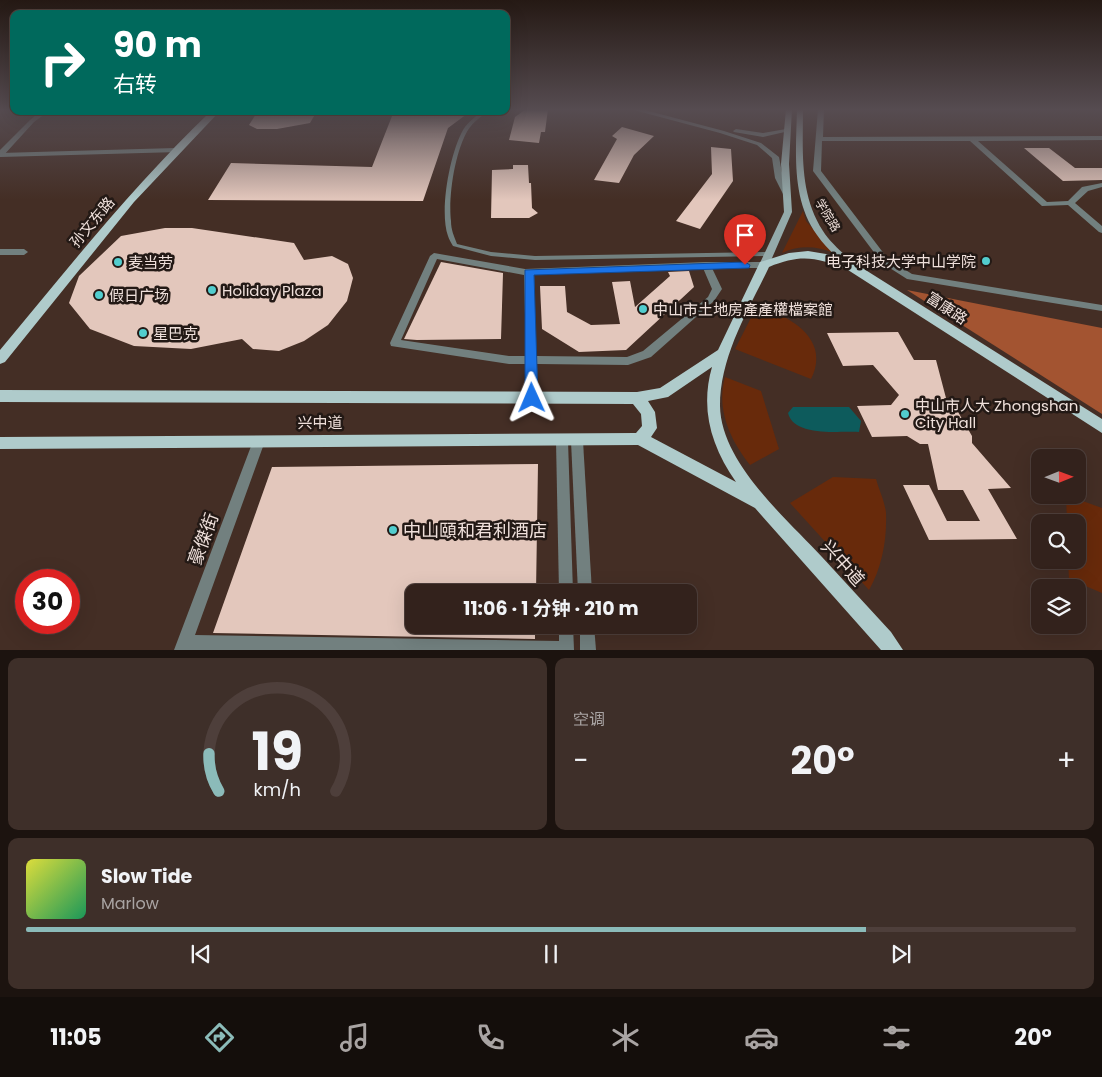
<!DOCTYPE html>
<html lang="zh">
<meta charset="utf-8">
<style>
:root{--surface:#33221c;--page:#3e2f29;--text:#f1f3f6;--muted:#a9a4a3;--line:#4e3f3b;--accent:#8bbbb9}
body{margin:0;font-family:Poppins,"Noto Sans SC",sans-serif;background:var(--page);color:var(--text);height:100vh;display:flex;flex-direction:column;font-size:19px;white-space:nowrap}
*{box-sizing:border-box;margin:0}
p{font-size:16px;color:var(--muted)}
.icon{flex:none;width:28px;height:28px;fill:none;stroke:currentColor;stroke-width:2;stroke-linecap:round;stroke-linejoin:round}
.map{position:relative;height:650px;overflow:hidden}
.side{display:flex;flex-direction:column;gap:8px;padding:8px;background:#1c130f;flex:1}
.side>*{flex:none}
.banner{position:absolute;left:10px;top:10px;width:500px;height:105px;border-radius:10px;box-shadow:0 5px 20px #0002,0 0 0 1px var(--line);background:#00695c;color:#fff;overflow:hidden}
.needle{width:32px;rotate:89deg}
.fabs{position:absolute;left:1031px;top:449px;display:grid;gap:10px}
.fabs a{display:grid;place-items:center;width:55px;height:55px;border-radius:10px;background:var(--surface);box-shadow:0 5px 20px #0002,0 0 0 1px var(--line);font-size:25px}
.speed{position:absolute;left:15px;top:569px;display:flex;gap:10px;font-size:25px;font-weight:700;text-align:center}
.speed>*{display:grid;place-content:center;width:65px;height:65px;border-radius:50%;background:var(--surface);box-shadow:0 5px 20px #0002,0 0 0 1px var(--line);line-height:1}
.speed .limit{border:8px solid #d22;background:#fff;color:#111}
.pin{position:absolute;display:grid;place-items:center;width:42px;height:42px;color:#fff;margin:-51px -21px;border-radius:50% 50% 50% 0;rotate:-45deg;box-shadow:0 0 5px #0007}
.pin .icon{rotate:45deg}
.me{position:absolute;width:55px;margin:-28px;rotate:359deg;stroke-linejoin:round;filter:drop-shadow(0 0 4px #0008)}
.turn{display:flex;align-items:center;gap:18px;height:105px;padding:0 20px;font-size:22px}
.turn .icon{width:65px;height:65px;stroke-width:2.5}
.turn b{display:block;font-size:35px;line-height:42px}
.big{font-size:38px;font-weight:700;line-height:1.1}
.side .widget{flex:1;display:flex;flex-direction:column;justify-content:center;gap:8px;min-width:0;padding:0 18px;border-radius:10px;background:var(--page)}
.side .dial{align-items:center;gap:0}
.dial svg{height:130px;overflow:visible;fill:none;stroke:var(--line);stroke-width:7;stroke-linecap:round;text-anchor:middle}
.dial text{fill:var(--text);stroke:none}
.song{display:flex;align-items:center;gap:15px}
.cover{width:60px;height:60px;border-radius:8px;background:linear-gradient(135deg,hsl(60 70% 55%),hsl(150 70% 35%))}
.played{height:5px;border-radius:2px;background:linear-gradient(90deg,var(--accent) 80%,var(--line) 80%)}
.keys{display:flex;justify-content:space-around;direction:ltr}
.heat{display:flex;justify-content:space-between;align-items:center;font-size:28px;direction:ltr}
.side .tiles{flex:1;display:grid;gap:8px;grid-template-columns:1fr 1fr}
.widget:last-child{grid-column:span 2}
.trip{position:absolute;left:405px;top:584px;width:292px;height:50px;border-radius:10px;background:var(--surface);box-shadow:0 5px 20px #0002,0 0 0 1px var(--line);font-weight:700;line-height:50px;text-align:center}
.menu{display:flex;height:80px;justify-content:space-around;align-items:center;background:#140e0b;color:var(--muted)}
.menu .icon{width:35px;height:35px}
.menu .active{color:var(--accent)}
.menu b{font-size:22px;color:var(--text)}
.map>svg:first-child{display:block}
</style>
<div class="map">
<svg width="1102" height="650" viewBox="0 0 1102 650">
<rect width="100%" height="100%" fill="#442e25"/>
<!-- green -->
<g fill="#682a0b">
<path d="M803 211 806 221 834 253C816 246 800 245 782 253Z"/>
<path d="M757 306C790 316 831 339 811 379L735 349Z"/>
<path d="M725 377 761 391 779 449 750 465C730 440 716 409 725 377Z"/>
<path d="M833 477 876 479C879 490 885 502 886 513 887 540 882 567 869 590L790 503Z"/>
<polygon points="1066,495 1102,508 1102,593 1069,579 1068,560 1078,560 1078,522 1067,522"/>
</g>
<!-- forest -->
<polygon fill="#a35431" points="907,290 1102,328 1102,414"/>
<!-- water -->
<path fill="#0d5b5c" d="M793 407H849L861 421 859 432C838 431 794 437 788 413Z"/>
<!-- building -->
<g fill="#e3c7bc">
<polygon points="526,109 548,109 545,132 541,132 539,143 509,140 515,117"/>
<polygon points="258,111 317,111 310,123 277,129 257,129 249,125"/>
<polygon points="394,111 471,111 448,128 423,201 208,200 231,163 372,167"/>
<polygon points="622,127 654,136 634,155 619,183 594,180 617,139 612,136"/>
<polygon points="711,147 731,149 733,181 700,229 676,221 712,174"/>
<polygon points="1024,148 1049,148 1075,168 1102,168 1102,180 1063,181"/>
<polygon points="513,165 528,165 529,183 531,183 532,208 538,213 529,218 491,218 492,170 513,169"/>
<polygon points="165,228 192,228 294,243 304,260 332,256 348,264 353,278 347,301 328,325 304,341 279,351 253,349 242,339 191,349 134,346 90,329 69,303 79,276 121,236"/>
<polygon points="441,262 503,273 501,339 417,340 404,339"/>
<polygon points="689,271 694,287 626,350 579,352 542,329 540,286 565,286 567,312 591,325 620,324 612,282 630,281 635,307 670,276 668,272"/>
<polygon points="898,332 914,360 936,360 946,398 954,405 972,436 972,443 1011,488 988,489 1017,539 929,540 903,485 929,485 947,521 980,521 963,490 938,490 928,444 920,444 907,436 872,437 857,406 891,405 899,395 873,365 843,366 827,333"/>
<polygon points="538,464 536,592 414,592 414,625 535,625 535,639 213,633 272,467"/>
</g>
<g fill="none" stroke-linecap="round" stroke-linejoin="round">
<!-- service -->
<path fill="#72807f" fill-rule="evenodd" d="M483 111H488C481 117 473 122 468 130 455 151 448 197 451 221 451 230 454 236 457 244L491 252 535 256 769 252 772 254 769 256 535 260 491 256 453 246C451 243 449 239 448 236 439 211 450 153 463 130 468 122 476 116 483 111Z"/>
<!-- minor -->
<g fill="#72807f" fill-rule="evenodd">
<polygon points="818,109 824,109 823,137 1102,136 1102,140 978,141 1047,202 1068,201 1082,187 1102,183 1102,187 1088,191 1075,203 1102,226 1102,233 1099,232 1068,205 1042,206 970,141 822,141 821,171 888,259 912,274 1102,305 1102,311 907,279 882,263 813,171"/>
<polygon points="41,111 49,111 34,122 3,156 0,156 0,150 30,120"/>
<polygon points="0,249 24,249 28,252 24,255 0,255"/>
<path d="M434 253 525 269 706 262H764L769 265 764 268H712L722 289 714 301 651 357 628 365 537 364 538 398 536 401 532 402 528 401 526 398V364H509L391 346 390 343 430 256ZM437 259 524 275 526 356H509L401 340ZM703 268 712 289 708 297 643 351 627 357 536 356 534 275Z"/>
<polygon points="259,436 263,437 265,441 195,635 559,641 559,625 573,625 574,650 174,650 253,441 255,437"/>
<polygon points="562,436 566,437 568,441 573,592 559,592 556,441 558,437"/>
<polygon points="577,436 581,437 583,441 592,592 578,592 571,441 573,437"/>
<polygon points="580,625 594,625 596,650 580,650"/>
</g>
<!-- tertiary -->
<g fill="#72807f" fill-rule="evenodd">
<polygon points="630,109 641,109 724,131 761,143 779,157 783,178 790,192 786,194 783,194 775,178 772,158 757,145 720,133"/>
<polygon points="736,129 763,133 786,129 789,131 763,137 734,132 733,131"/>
<polygon points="175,148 178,148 178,152 0,157 0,153"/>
</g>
<!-- secondary -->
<g fill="#94aaaa" fill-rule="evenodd">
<polygon points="786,109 792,109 789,164 792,212 769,265 764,268 759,265 784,212 781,164"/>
<path d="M797 109H803C803 151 799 194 823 231 831 244 845 254 855 265L857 267 855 269H849C838 258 826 248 817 235 791 199 796 152 797 109Z"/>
</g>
<!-- primary -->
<g fill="#afcbcb" fill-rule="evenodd">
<path d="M211 111H220L134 202 5 362 0 364V350C68 268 134 185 211 111Z"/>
<path d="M808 251 832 255 856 264 1102 419V433L848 270C816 257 801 254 769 267 748 311 720 356 720 406 721 463 786 518 822 557 845 582 868 607 891 632L903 650H881L755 508 638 445 0 449V437L636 433 642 426 641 414 633 404 0 402V390L637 392 660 388 718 350 760 262 789 253ZM712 367C700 409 711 446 736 482L651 437 657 428 655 412 648 401 668 397Z"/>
</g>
</g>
<!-- sky -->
<linearGradient id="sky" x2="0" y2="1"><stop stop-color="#251914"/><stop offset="0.55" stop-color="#564c51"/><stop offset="1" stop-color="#564c51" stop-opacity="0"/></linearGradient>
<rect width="1102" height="200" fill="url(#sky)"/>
<!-- route -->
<polygon fill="#1a73e8" stroke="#114b97" points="745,262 750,265 749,268 534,275 538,398 536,401 527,401 525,398 525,270"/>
<!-- markers -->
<g fill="#52cdce" stroke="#231915" stroke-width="2">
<circle cx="986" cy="261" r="5"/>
<circle cx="118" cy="262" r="5"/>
<circle cx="212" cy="290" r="5"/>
<circle cx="99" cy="295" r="5"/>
<circle cx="643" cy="309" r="5"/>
<circle cx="143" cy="333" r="5"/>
<circle cx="905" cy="414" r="5"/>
<circle cx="393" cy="530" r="5"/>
</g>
<g text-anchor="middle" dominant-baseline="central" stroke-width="5" stroke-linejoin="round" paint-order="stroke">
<!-- far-street labels -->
<g font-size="12" fill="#efe0db" stroke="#231915">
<text transform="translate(828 215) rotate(59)">学院路</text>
</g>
<!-- street labels -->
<g font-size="15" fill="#efe0db" stroke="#231915">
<text transform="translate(92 222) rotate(-50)">孙文东路</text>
<text transform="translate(947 308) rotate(33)">富康路</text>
<text x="320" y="422">兴中道</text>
</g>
<!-- poi labels -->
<g font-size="15" fill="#efe0db" stroke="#231915" text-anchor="start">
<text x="976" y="261" text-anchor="end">电子科技大学中山学院</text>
<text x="128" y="262">麦当劳</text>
<text x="222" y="290">Holiday Plaza</text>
<text x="109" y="295">假日广场</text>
<text x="653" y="309">中山市土地房產產權檔案館</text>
<text x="153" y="333">星巴克</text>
<text x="915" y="405">中山市人大 Zhongshan<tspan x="915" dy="17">City Hall</tspan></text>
</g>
<!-- near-poi labels -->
<g font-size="18" fill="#efe0db" stroke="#231915" text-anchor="start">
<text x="403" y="530">中山頤和君利酒店</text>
</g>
<!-- near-street labels -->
<g font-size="18" fill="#efe0db" stroke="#231915">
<text transform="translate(203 539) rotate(-70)">豪傑街</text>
<text transform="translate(843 563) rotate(48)">兴中道</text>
</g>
</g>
</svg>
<div class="fabs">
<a><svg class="needle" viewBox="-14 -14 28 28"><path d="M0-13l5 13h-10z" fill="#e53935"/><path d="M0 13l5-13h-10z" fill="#a9a4a3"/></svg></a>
<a><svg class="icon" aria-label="search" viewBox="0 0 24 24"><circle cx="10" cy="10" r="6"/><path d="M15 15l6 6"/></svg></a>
<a><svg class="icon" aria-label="layers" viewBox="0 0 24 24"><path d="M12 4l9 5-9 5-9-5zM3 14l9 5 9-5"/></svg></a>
</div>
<div class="speed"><div class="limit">30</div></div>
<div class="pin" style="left:745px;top:265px;background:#d93025"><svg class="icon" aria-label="arrive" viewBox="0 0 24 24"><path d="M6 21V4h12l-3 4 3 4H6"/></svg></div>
<svg class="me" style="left:532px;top:398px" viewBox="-20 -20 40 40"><path d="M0-17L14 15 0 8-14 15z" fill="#1a73e8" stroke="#fff" stroke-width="4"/></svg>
<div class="trip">11:06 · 1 分钟 · 210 m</div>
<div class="banner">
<div class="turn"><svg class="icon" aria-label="right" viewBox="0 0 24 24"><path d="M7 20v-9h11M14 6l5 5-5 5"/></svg><div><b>90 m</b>右转</div></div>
</div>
</div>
<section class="side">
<div class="tiles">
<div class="widget dial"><svg viewBox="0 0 100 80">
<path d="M14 69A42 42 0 1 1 86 69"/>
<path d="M14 69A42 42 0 0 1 8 46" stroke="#8bbbb9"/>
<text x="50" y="56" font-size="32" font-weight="700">19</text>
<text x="50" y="72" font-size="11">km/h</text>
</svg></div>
<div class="widget"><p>空调</p>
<div class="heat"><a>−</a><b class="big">20°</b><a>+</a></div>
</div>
<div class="widget">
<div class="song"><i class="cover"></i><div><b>Slow Tide</b><p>Marlow</p></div></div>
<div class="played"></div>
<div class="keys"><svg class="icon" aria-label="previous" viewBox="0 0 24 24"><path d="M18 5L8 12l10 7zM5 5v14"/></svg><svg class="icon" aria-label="pause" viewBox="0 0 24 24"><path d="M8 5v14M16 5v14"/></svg><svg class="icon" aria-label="next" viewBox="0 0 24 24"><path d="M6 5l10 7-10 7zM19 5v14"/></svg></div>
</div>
</div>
</section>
<nav class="menu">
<b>11:05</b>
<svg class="icon active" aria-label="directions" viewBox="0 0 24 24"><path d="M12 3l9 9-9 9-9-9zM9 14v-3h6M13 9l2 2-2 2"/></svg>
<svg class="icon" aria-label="music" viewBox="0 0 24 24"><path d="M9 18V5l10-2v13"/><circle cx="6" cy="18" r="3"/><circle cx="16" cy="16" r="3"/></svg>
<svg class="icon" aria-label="phone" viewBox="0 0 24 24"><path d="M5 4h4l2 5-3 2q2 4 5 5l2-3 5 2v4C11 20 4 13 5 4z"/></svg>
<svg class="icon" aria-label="climate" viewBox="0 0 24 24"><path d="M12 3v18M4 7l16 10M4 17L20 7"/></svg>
<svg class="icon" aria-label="car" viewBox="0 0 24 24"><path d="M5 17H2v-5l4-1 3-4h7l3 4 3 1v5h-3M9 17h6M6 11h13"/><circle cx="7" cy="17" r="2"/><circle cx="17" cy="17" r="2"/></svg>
<svg class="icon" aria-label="filters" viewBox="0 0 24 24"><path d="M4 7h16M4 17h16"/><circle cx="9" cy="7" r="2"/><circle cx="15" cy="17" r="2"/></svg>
<b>20°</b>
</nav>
